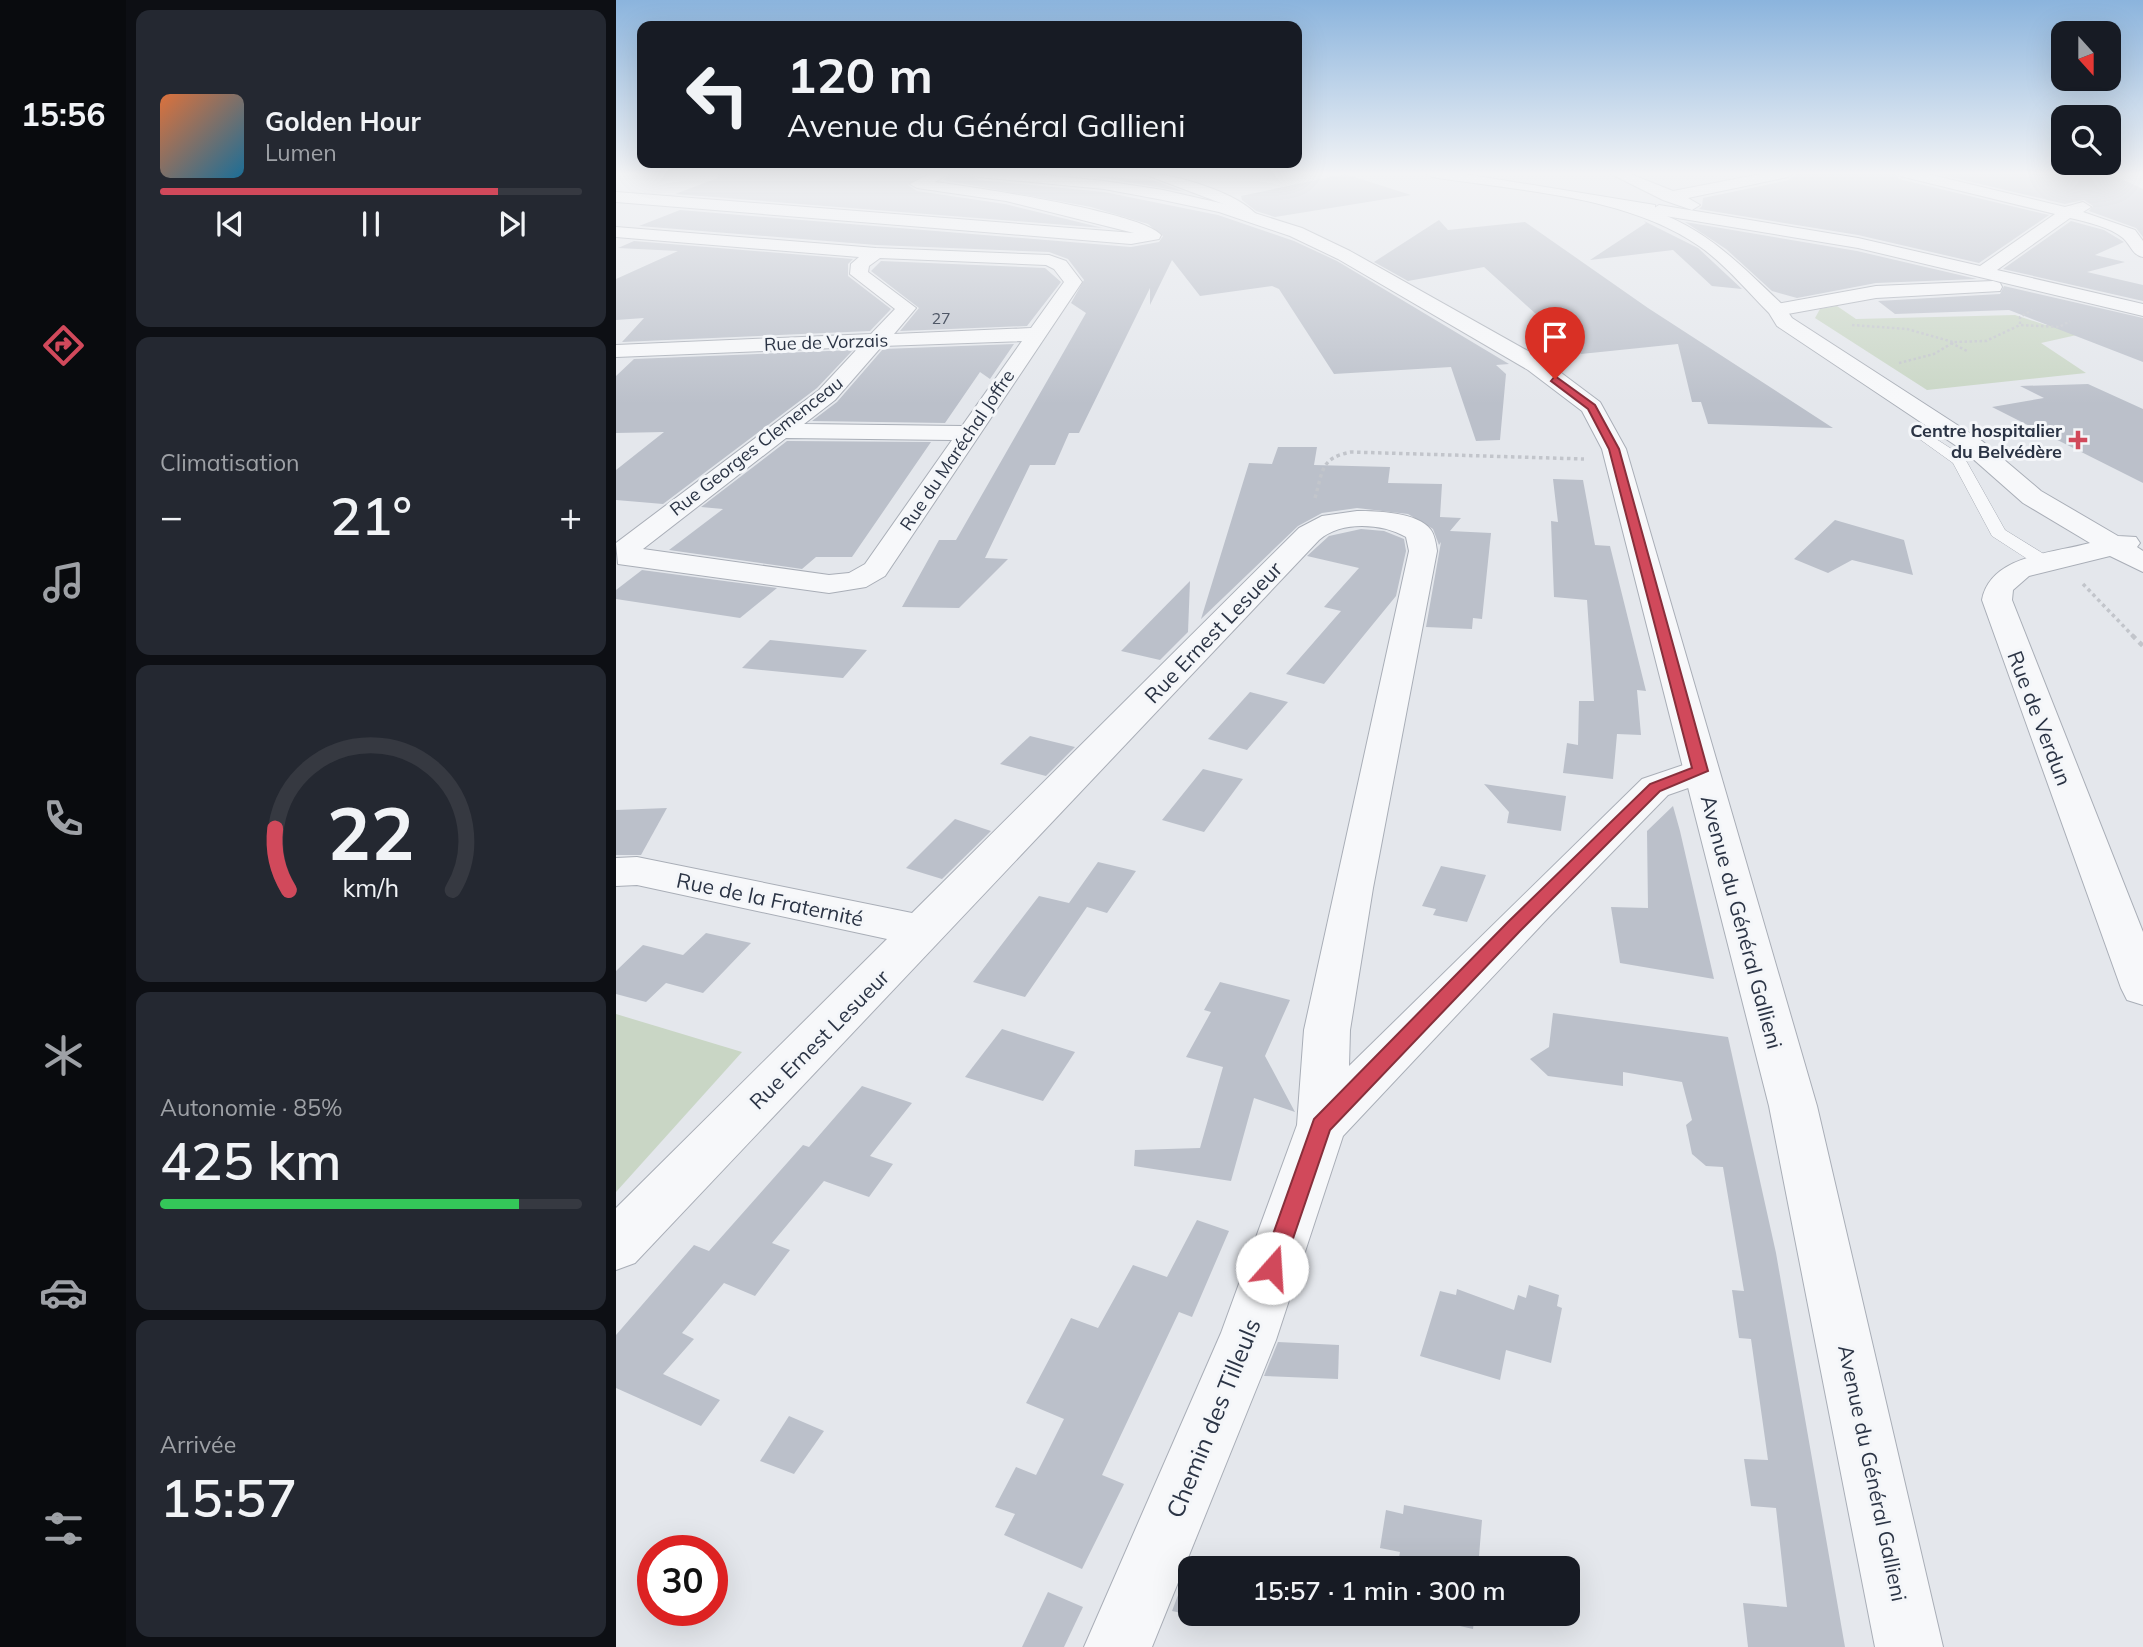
<!DOCTYPE html>
<html lang="fr">
<meta charset="utf-8">
<style>
:root{--surface:#171b24;--page:#242831;--text:#f1f3f6;--muted:#9ea1a6;--line:#363941;--accent:#d1495b}
body{margin:0;font-family:Mulish,sans-serif;background:var(--page);color:var(--text);height:100vh;display:flex;flex-direction:column;font-size:26px;white-space:nowrap}
*{box-sizing:border-box;margin:0}
p{font-size:23px;color:var(--muted)}
.icon{flex:none;width:38px;height:38px;fill:none;stroke:currentColor;stroke-width:2;stroke-linecap:round;stroke-linejoin:round}
.map{position:relative;flex:1;overflow:hidden}
.drawer{display:flex;flex-direction:column;gap:10px;padding:10px;background:#0d0f14;width:490px}
.drawer>*{flex:none}
.banner{position:absolute;left:21px;top:21px;width:665px;height:147px;border-radius:14px;box-shadow:0 7px 28px #0002;background:#171b24;color:var(--text);overflow:hidden}
.needle{width:46px;rotate:159deg}
.tools{position:absolute;left:1435px;top:21px;display:grid;gap:14px}
.tools a{display:grid;place-items:center;width:70px;height:70px;border-radius:14px;background:var(--surface);box-shadow:0 7px 28px #0002;font-size:35px}
.speed{position:absolute;left:21px;top:1535px;display:flex;gap:14px;font-size:35px;font-weight:700;text-align:center}
.speed>*{display:grid;place-content:center;width:91px;height:91px;border-radius:50%;background:var(--surface);box-shadow:0 7px 28px #0002;line-height:1}
.speed .limit{border:10px solid #d22;background:#fff;color:#111}
.pin{position:absolute;display:grid;place-items:center;width:60px;height:60px;color:#fff;margin:-72px -30px;border-radius:50% 50% 50% 0;rotate:-45deg;box-shadow:0 0 7px #0007}
.pin .icon{rotate:45deg}
.me{position:absolute;width:77px;margin:-38px;rotate:19deg;stroke-linejoin:round;filter:drop-shadow(0 0 5px #0008)}
.turn{display:flex;align-items:center;gap:24px;height:147px;padding:0 35px;font-size:32px}
.turn .icon{width:91px;height:91px;stroke-width:2.5}
.turn b{display:block;font-size:49px;line-height:60px}
.big{font-size:52px;font-weight:600;line-height:1.1}
.drawer .card{flex:1;display:flex;flex-direction:column;justify-content:center;gap:10px;min-width:0;padding:0 24px;border-radius:14px;background:var(--page)}
.drawer .dial{align-items:center;gap:0}
.dial svg{height:182px;overflow:visible;fill:none;stroke:var(--line);stroke-width:7;stroke-linecap:round;text-anchor:middle}
.dial text{fill:var(--text);stroke:none}
.song{display:flex;align-items:center;gap:21px}
.cover{width:84px;height:84px;border-radius:10px;background:linear-gradient(135deg,hsl(20 70% 55%),hsl(200 70% 35%))}
.played{height:7px;border-radius:4px;background:linear-gradient(90deg,var(--accent) 80%,var(--line) 80%)}
.keys{display:flex;justify-content:space-around;direction:ltr}
.heat{display:flex;justify-content:space-between;align-items:center;font-size:38px;direction:ltr}
.charge{height:10px;border-radius:5px;background:linear-gradient(90deg,#34c759 85%,var(--line) 0)}
.trip{position:absolute;left:562px;top:1556px;width:402px;height:70px;border-radius:14px;background:var(--surface);box-shadow:0 7px 28px #0002;font-weight:600;line-height:70px;text-align:center}
main{display:flex;flex:1;min-height:0}
.dock{display:flex;flex-direction:column;width:126px;justify-content:space-around;align-items:center;background:#090b0e;color:var(--muted)}
.dock .icon{width:49px;height:49px}
.dock .active{color:var(--accent)}
.dock b{font-size:32px;color:var(--text)}
.map>svg:first-child{display:block}
</style>
<main>
<nav class="dock">
<b>15:56</b>
<svg class="icon active" aria-label="directions" viewBox="0 0 24 24"><path d="M12 3l9 9-9 9-9-9zM9 14v-3h6M13 9l2 2-2 2"/></svg>
<svg class="icon" aria-label="music" viewBox="0 0 24 24"><path d="M9 18V5l10-2v13"/><circle cx="6" cy="18" r="3"/><circle cx="16" cy="16" r="3"/></svg>
<svg class="icon" aria-label="phone" viewBox="0 0 24 24"><path d="M5 4h4l2 5-3 2q2 4 5 5l2-3 5 2v4C11 20 4 13 5 4z"/></svg>
<svg class="icon" aria-label="climate" viewBox="0 0 24 24"><path d="M12 3v18M4 7l16 10M4 17L20 7"/></svg>
<svg class="icon" aria-label="car" viewBox="0 0 24 24"><path d="M5 17H2v-5l4-1 3-4h7l3 4 3 1v5h-3M9 17h6M6 11h13"/><circle cx="7" cy="17" r="2"/><circle cx="17" cy="17" r="2"/></svg>
<svg class="icon" aria-label="filters" viewBox="0 0 24 24"><path d="M4 7h16M4 17h16"/><circle cx="9" cy="7" r="2"/><circle cx="15" cy="17" r="2"/></svg>
</nav>
<section class="drawer">
<div class="card">
<div class="song"><i class="cover"></i><div><b>Golden Hour</b><p>Lumen</p></div></div>
<div class="played"></div>
<div class="keys"><svg class="icon" aria-label="previous" viewBox="0 0 24 24"><path d="M18 5L8 12l10 7zM5 5v14"/></svg><svg class="icon" aria-label="pause" viewBox="0 0 24 24"><path d="M8 5v14M16 5v14"/></svg><svg class="icon" aria-label="next" viewBox="0 0 24 24"><path d="M6 5l10 7-10 7zM19 5v14"/></svg></div>
</div>
<div class="card"><p>Climatisation</p>
<div class="heat"><a>−</a><b class="big">21°</b><a>+</a></div>
</div>
<div class="card dial"><svg viewBox="0 0 100 80">
<path d="M14 69A42 42 0 1 1 86 69"/>
<path d="M14 69A42 42 0 0 1 8 42" stroke="#d1495b"/>
<text x="50" y="56" font-size="32" font-weight="700">22</text>
<text x="50" y="72" font-size="11">km/h</text>
</svg></div>
<div class="card"><p>Autonomie · 85%</p><b class="big">425 km</b><div class="charge"></div></div>
<div class="card"><p>Arrivée</p><b class="big">15:57</b></div>
</section>
<div class="map">
<svg width="1527" height="1647" viewBox="0 0 1527 1647">
<rect width="100%" height="100%" fill="#e4e7ec"/>
<!-- green -->
<g fill="#c9d6c5">
<polygon points="1221,306 1240,319 1399,315 1430,325 1498,323 1501,326 1425,343 1470,373 1311,390 1199,318 1204,309"/>
<polygon points="0,1014 126,1052 0,1192"/>
</g>
<!-- building -->
<g fill="#bbc0ca">
<polygon points="101,173 309,173 292,185 301,191 389,204 487,228 59,194 102,178"/>
<polygon points="336,173 353,173 362,180 488,192 602,215 678,241 721,261 893,364 880,365 890,374 884,440 860,441 835,367 718,374 663,289 656,286 584,296 556,260 534,305 534,288 463,433 453,433 439,465 414,465 369,558 392,559 343,608 286,607 323,540 340,540 470,313 455,303 468,280 452,259 433,252 260,245 23,226 64,210 515,247 543,242 547,236 532,224 475,207 327,180"/>
<polygon points="433,173 537,180 569,192 488,178"/>
<polygon points="1181,173 1279,173 1283,179 1433,215 1363,263 1242,235 1083,209 1086,206 1087,198 1173,180"/>
<polygon points="1318,173 1493,173 1527,189 1527,237 1520,228 1473,211 1477,206 1468,200 1449,204"/>
<polygon points="729,174 795,195 659,217 640,211 626,200 625,196"/>
<polygon points="823,220 832,230 909,222 1032,308 1217,428 1092,424 1085,402 1076,402 1062,344 965,354 927,320 927,314 920,314 868,267 792,281 758,262"/>
<polygon points="1028,221 1082,248 1126,289 1096,286 1057,250 974,260 1030,223"/>
<polygon points="1455,221 1488,230 1508,242 1479,255 1509,262 1471,272 1527,285 1527,301 1387,269"/>
<polygon points="1069,222 1241,251 1361,279 1260,283 1181,298 1156,291 1110,249"/>
<polygon points="18,241 237,259 232,264 232,276 275,309 254,331 6,342 28,318 0,320 0,279 62,251 2,248"/>
<polygon points="265,261 429,268 445,282 411,326 284,331 303,308 255,271"/>
<polygon points="1388,286 1527,318 1527,362 1393,310 1279,314 1262,301 1384,294"/>
<polygon points="398,344 374,379 364,372 329,423 196,421 221,402 267,349"/>
<polygon points="237,350 201,388 47,504 0,500 0,470 48,432 0,433 0,376 18,359"/>
<polygon points="1472,384 1527,409 1527,483 1376,407 1428,398 1404,386"/>
<polygon points="171,441 315,442 236,557 200,557 186,569 53,550 107,509 85,507"/>
<polygon points="662,447 701,447 698,465 774,467 772,483 826,484 824,517 845,518 834,531 875,533 866,619 857,618 856,629 810,627 825,542 823,545 817,529 792,514 741,508 706,513 682,526 585,619 633,463 656,464"/>
<polygon points="937,479 967,480 979,545 994,546 1030,691 1021,690 1025,735 1001,734 997,779 947,773 951,743 962,745 963,701 978,701 971,600 938,597 935,521 942,522"/>
<polygon points="1219,520 1288,540 1297,575 1236,560 1212,573 1178,559"/>
<polygon points="745,529 768,531 788,539 790,551 780,596 708,684 670,674 725,611 708,607 743,568 691,556 713,536"/>
<polygon points="26,570 161,588 124,618 0,599 0,590"/>
<polygon points="574,581 572,632 544,660 505,651"/>
<polygon points="154,640 251,650 227,678 126,668"/>
<polygon points="634,692 672,702 631,750 592,739"/>
<polygon points="414,736 459,747 430,776 384,764"/>
<polygon points="587,769 627,779 588,832 546,820"/>
<polygon points="868,784 950,796 945,831 891,823 893,812"/>
<polygon points="1057,806 1064,831 1098,979 1004,963 995,907 1032,908 1031,831"/>
<polygon points="51,808 25,855 0,855 0,810"/>
<polygon points="339,819 375,831 326,879 290,868"/>
<polygon points="482,862 520,871 491,913 471,907 409,997 357,982 423,896 453,903"/>
<polygon points="825,866 870,875 851,922 817,915 820,909 806,906"/>
<polygon points="90,933 135,943 87,993 50,983 30,1002 0,994 0,971 27,945 67,955"/>
<polygon points="604,982 674,1000 649,1056 679,1112 638,1098 615,1181 518,1166 519,1150 584,1148 607,1067 570,1057 595,1012 588,1010"/>
<polygon points="937,1013 1112,1037 1160,1253 1229,1647 1132,1647 1127,1603 1171,1607 1160,1508 1135,1506 1128,1459 1152,1460 1135,1339 1123,1338 1116,1290 1128,1291 1107,1167 1090,1166 1076,1154 1070,1125 1076,1120 1066,1082 1007,1072 1007,1086 932,1076 914,1059 933,1047"/>
<polygon points="386,1029 459,1052 427,1101 349,1077"/>
<polygon points="246,1086 296,1103 254,1156 277,1164 253,1197 208,1181 156,1243 174,1250 139,1296 108,1283 66,1333 78,1339 47,1374 104,1400 85,1426 0,1388 0,1335 78,1245 93,1251 187,1145 193,1147"/>
<polygon points="581,1220 613,1231 576,1317 563,1312 486,1475 508,1484 466,1569 388,1535 399,1514 379,1507 400,1467 420,1475 448,1419 410,1403 455,1318 482,1328 517,1265 551,1277"/>
<polygon points="913,1285 943,1295 941,1306 946,1308 935,1363 890,1350 884,1380 804,1356 824,1291 840,1295 841,1289 898,1310 902,1295 910,1298"/>
<polygon points="662,1342 723,1345 722,1379 648,1376"/>
<polygon points="173,1416 208,1431 178,1474 144,1461"/>
<polygon points="788,1505 866,1520 862,1568 781,1568 784,1552 764,1548 770,1510 787,1514"/>
<polygon points="573,1566 582,1568 574,1568 574,1614 631,1614 628,1626 556,1611"/>
<polygon points="432,1592 467,1607 448,1647 406,1647"/>
<polygon points="791,1614 859,1614 857,1629"/>
</g>
<g fill="none" stroke-linecap="round" stroke-linejoin="round">
<defs>
<polygon id="service" points="1303,428 1348,457 1389,530 1436,559 1439,563 1436,567 1424,567 1376,536 1337,463 1298,435 1298,429"/>
<g id="minor">
<path d="M315 173H334L319 182C357 187 525 212 545 235L543 239 515 244 0 202V192L518 233 390 201 301 188 294 184Z"/>
<path d="M525 173C557 173 622 192 643 217L641 220H629L610 205Z"/>
<polygon points="993,173 1012,173 1057,191 1150,173 1179,173 1172,177 1072,198 1084,205 1076,210 1047,200"/>
<path d="M1282 173H1307L1449 207 1467 202 1475 207 1467 212 1519 230 1527 241V257C1516 255 1515 245 1507 238 1494 227 1471 222 1454 218L1381 270 1527 304V316L1242 248 1043 215 1035 210 1043 205 1242 238 1364 266 1439 214 1284 176Z"/>
<path d="M0 227 260 248 433 255 450 261 466 282 269 576 250 587 213 593 2 564 0 543 203 390 243 347 0 357V345L255 334 279 309 234 274 235 264 243 257 0 237ZM264 258 430 265 438 269 448 282 415 328 278 334 300 308 252 272 253 266ZM406 341 346 426 188 424 219 400 266 346ZM170 438 336 440 249 564 233 573 213 575 27 549Z"/>
<polygon points="1377,281 1384,283 1386,287 1384,291 1260,298 1161,316 1151,310 1161,304 1260,286"/>
<path d="M741 511C761 511 802 512 815 530 819 536 820 544 821 551L757 888 734 1030 733 1066 1026 779 1085 759 1098 763 1103 771 1098 779 1052 795 932 918 727 1136 660 1340 536 1647H468L605 1333 681 1125 688 1030 793 551 790 537C765 523 725 521 703 540L19 1263 0 1270V1208L271 939 21 885 0 886V858L21 857 296 913 683 528 706 516Z"/>
</g>
<g id="tertiary">
<polygon points="355,173 407,173 488,181 547,190 613,205 686,228 734,251 928,360 984,402 1010,449 1201,1106 1327,1647 1259,1647 1153,1106 986,449 966,411 912,370 722,259 674,236 603,212 547,200 488,189 362,177"/>
<path d="M809 173H843L1039 205V211C1096 233 1124 265 1168 306L1176 318 1366 441 1425 491 1502 536 1520 537 1524 543 1521 547 1527 551V572L1494 556 1413 576 1397 590 1396 600 1527 932V1005L1511 1000 1505 988 1366 600C1374 555 1438 553 1474 543L1407 503 1348 451 1161 326 1153 313C1131 291 1109 264 1083 246 1010 195 902 191 816 177Z"/>
</g>
</defs>
<!-- service casing -->
<use href="#service" stroke="#a9aeb7" stroke-width="1"/>
<!-- minor casing -->
<use href="#minor" stroke="#a9aeb7" stroke-width="2"/>
<!-- tertiary casing -->
<use href="#tertiary" stroke="#a9aeb7" stroke-width="2"/>
<!-- path-far2 -->
<g stroke="#c2c5cb" stroke-width="2.5" stroke-dasharray="2.5 2.5" stroke-linecap="butt">
<polyline points="1236,325 1291,329 1337,342"/>
<polyline points="1405,325 1443,327 1454,321"/>
<polyline points="1335,343 1351,351"/>
<polyline points="1283,363 1318,354 1338,342 1370,341 1404,325 1404,317 1416,310"/>
</g>
<!-- path-far1 -->
<g stroke="#c2c5cb" stroke-width="3.5" stroke-dasharray="3.5 3.5" stroke-linecap="butt">
<path d="M699 498C707 471 704 458 735 452L968 459"/>
<polyline points="1467,584 1518,637"/>
</g>
<!-- path -->
<polyline stroke="#c2c5cb" stroke-width="4.5" stroke-dasharray="5 5" stroke-linecap="butt" points="1516,635 1527,646"/>
<!-- service -->
<use href="#service" fill="#f7f8fa" fill-rule="evenodd"/>
<!-- minor -->
<use href="#minor" fill="#f7f8fa" fill-rule="evenodd"/>
<!-- tertiary -->
<use href="#tertiary" fill="#f7f8fa" fill-rule="evenodd"/>
</g>
<!-- sky -->
<linearGradient id="sky" x2="0" y2="1"><stop stop-color="#8bb4dd"/><stop offset="0.43" stop-color="#f3f4f6"/><stop offset="1" stop-color="#f3f4f6" stop-opacity="0"/></linearGradient>
<rect width="1527" height="404" fill="url(#sky)"/>
<!-- route -->
<polygon fill="#d1495b" stroke="#882f3b" stroke-width="2" points="939,376 979,405 1003,449 1092,771 1044,791 904,931 714,1130 667,1268 664,1276 656,1279 648,1276 645,1268 698,1119 892,922 1034,784 1076,768 993,449 972,409 935,381"/>
<!-- markers -->
<path fill="#d1495b" stroke="#f4f6f9" stroke-width="2.5" d="M1458.5 429.5h7v7h7v7h-7v7h-7v-7h-7v-7h7z"/>
<g text-anchor="middle" dominant-baseline="central" stroke-width="6" stroke-linejoin="round" paint-order="stroke">
<!-- far-number labels -->
<g font-size="16" fill="#4f5766">
<text x="325" y="318">27</text>
</g>
<!-- far-street labels -->
<g font-size="18" fill="#2b3445" stroke="#f4f6f9">
<text transform="translate(210 342) rotate(-2)">Rue de Vorzais</text>
<text transform="translate(140 446) rotate(-38)">Rue Georges Clemenceau</text>
<text transform="translate(341 450) rotate(-56)">Rue du Maréchal Joffre</text>
</g>
<!-- far-poi labels -->
<g font-size="18" font-weight="bold" fill="#2b3445" stroke="#f4f6f9" text-anchor="end">
<text x="1446" y="430">Centre hospitalier<tspan x="1446" dy="21">du Belvédère</tspan></text>
</g>
<!-- street labels -->
<g font-size="21" fill="#2b3445" stroke="#f4f6f9">
<text transform="translate(597 632) rotate(-46)">Rue Ernest Lesueur</text>
<text transform="translate(1424 718) rotate(69)">Rue de Verdun</text>
<text transform="translate(154 899) rotate(12)">Rue de la Fraternité</text>
<text transform="translate(1126 922) rotate(75)">Avenue du Général Gallieni</text>
<text transform="translate(203 1039) rotate(-45)">Rue Ernest Lesueur</text>
<text transform="translate(1257 1473) rotate(78)">Avenue du Général Gallieni</text>
</g>
<!-- near-street labels -->
<g font-size="24" fill="#2b3445" stroke="#f4f6f9">
<text transform="translate(597 1418) rotate(-68)">Chemin des Tilleuls</text>
</g>
</g>
</svg>
<div class="tools">
<a><svg class="needle" viewBox="-14 -14 28 28"><path d="M0-13l5 13h-10z" fill="#e53935"/><path d="M0 13l5-13h-10z" fill="#9ea1a6"/></svg></a>
<a><svg class="icon" aria-label="search" viewBox="0 0 24 24"><circle cx="10" cy="10" r="6"/><path d="M15 15l6 6"/></svg></a>
</div>
<div class="speed"><div class="limit">30</div></div>
<div class="pin" style="left:939px;top:379px;background:#d93025"><svg class="icon" aria-label="arrive" viewBox="0 0 24 24"><path d="M6 21V4h12l-3 4 3 4H6"/></svg></div>
<svg class="me" style="left:656px;top:1268px" viewBox="-20 -20 40 40"><circle r="19" fill="#fff"/><path d="M0-13L10 11 0 6-10 11z" fill="#d1495b"/></svg>
<div class="trip">15:57 · 1 min · 300 m</div>
<div class="banner">
<div class="turn"><svg class="icon" aria-label="left" viewBox="0 0 24 24"><path d="M17 20v-9H6M10 6l-5 5 5 5"/></svg><div><b>120 m</b>Avenue du Général Gallieni</div></div>
</div>
</div>
</main>
